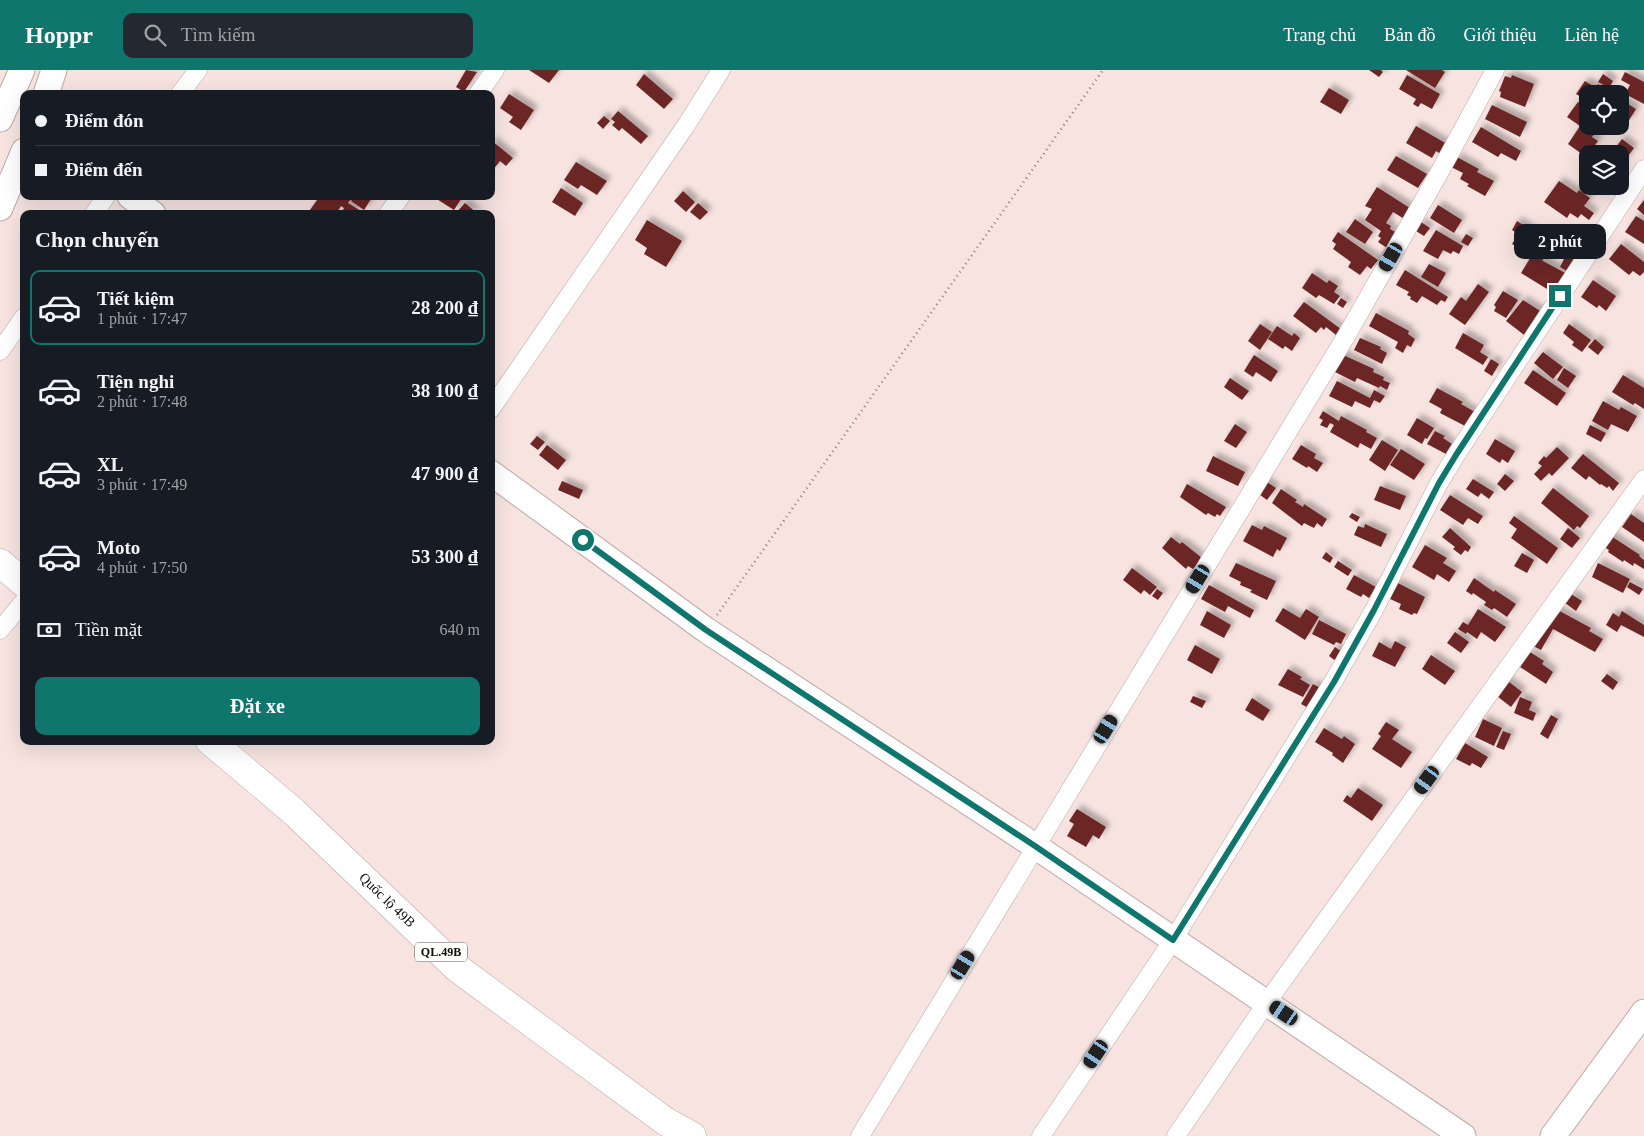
<!DOCTYPE html>
<html lang="vi">
<head>
<meta charset="utf-8">
<style>
	:root { --surface:#171b24; --page:#242831; --text:#f1f3f6; --muted:#9ea1a6; --line:#363941; --accent:#0f766e }
	body { margin:0; font-family:Georgia,serif; background:var(--page); color:var(--text); height:100vh; display:flex; flex-direction:column; font-size:19px; white-space:nowrap }
	* { box-sizing:border-box; margin:0 }
	p { font-size:16px; color:var(--muted) }
	.icon { flex:none; width:28px; height:28px; fill:none; stroke:currentColor; stroke-width:2; stroke-linecap:round; stroke-linejoin:round }
	.map { position:relative; flex:1; overflow:hidden }
	.panel { position:absolute; left:20px; top:140px; width:475px; height:535px; display:flex; flex-direction:column; background:var(--surface); border-radius:10px; box-shadow:0 5px 20px #0002 }
	.panel>* { flex:none }
	.banner { position:absolute; left:20px; top:20px; width:475px; height:110px; border-radius:10px; box-shadow:0 5px 20px #0002; display:grid; align-content:center; height:110px; padding:0 15px; background:var(--surface) }
	.fabs { position:absolute; left:1579px; top:15px; display:grid; gap:10px }
	.fabs a { display:grid; place-items:center; width:50px; height:50px; border-radius:10px; background:var(--surface); box-shadow:0 5px 20px #0002; font-size:25px }
	.end { position:absolute; width:22px; height:22px; margin:-11px; border:6px solid #0f766e; background:#fff; box-shadow:0 0 0 2px #fff }
	.from { border-radius:50% }
	.bubble { position:absolute; height:35px; border-radius:10px; background:var(--surface); box-shadow:0 5px 20px #0002; font-size:16px; font-weight:700; line-height:35px; text-align:center }
	.car { position:absolute; width:15px; height:30px; margin:-15px -8px; border-radius:6px; box-shadow:0 0 4px 1px #0007; background:linear-gradient(#222 24%,#8ab4d8 0 40%,#222 0 76%,#8ab4d8 0 86%,#222 0) }
	.banner b { display:flex; align-items:center; gap:18px; height:48px; font-size:19px }
	.banner b+b { border-top:1px solid var(--line) }
	.banner i { width:12px; height:12px; background:var(--text) }
	ul { padding:0; list-style:none }
	li { display:flex; align-items:center; gap:15px; height:75px; margin:0 10px 8px; padding:0 5px; border:2px solid transparent; border-radius:10px }
	li div { flex:1 }
	li b { display:block; font-size:19px }
	li em { font-style:normal; font-weight:700 }
	li.on { border-color:var(--accent) }
	li>.icon { width:45px; height:45px; stroke-width:1.5 }
	h2 { padding:0 15px; font-size:22px; line-height:60px }
	.pay { display:flex; align-items:center; gap:12px; height:55px; padding:0 15px; font-size:19px }
	.pay p { margin-inline-start:auto }
	.button { display:flex; gap:10px; margin-top:auto; padding:10px 15px }
	.button a { flex:1; height:58px; border-radius:10px; background:var(--accent); color:#fff; font-size:20px; font-weight:700; line-height:58px; text-align:center }
	header { display:flex; align-items:center; gap:30px; box-sizing:border-box; height:70px; padding:0 25px; background:var(--accent); color:#fff }
	header strong { font-size:24px }
	nav { display:flex; gap:28px; margin-inline-start:auto; font-size:18px }
	.search { width:350px; height:45px; background:var(--page); display:flex; align-items:center; gap:12px; box-sizing:border-box; padding:0 18px; border-radius:10px; color:var(--muted); font-size:19px }
	.map>svg:first-child { display:block }
</style>
</head>
<body>
<header>
<strong>Hoppr</strong>
<div class="search"><svg class="icon" aria-label="search" viewBox="0 0 24 24"><circle cx="10" cy="10" r="6"/><path d="M15 15l6 6"/></svg>Tìm kiếm</div>
<nav><a>Trang chủ</a><a>Bản đồ</a><a>Giới thiệu</a><a>Liên hệ</a></nav>
</header>
<div class="map">
<svg width="1644" height="1066" viewBox="0 0 1644 1066">
	<defs>
		<filter id="shadow"><feDropShadow dx="4.5" dy="-4.5" stdDeviation="2.5" flood-color="#0004"/></filter>
	</defs>
	<rect width="100%" height="100%" fill="#f7e4e1"/>
	<!-- building -->
	<g fill="#6c2825" filter="url(#shadow)">
		<polygon points="466,0 477,2 464,22 456,17"/>
		<polygon points="529,0 559,0 549,13"/>
		<polygon points="1369,0 1381,0 1383,2 1379,7"/>
		<polygon points="1406,0 1442,0 1445,2 1435,18"/>
		<polygon points="1625,2 1644,12 1644,34 1625,24 1630,15 1621,10"/>
		<polygon points="644,4 673,29 664,39 636,15"/>
		<polygon points="1603,4 1613,11 1609,18 1598,12"/>
		<polygon points="1407,5 1440,24 1432,39 1421,33 1418,37 1413,34 1416,29 1399,19"/>
		<polygon points="1512,5 1534,14 1525,37 1500,27 1501,22 1499,21 1505,6 1511,8"/>
		<polygon points="1585,11 1595,17 1598,14 1613,24 1588,24 1588,31 1576,24"/>
		<polygon points="1329,18 1349,30 1341,44 1320,32"/>
		<polygon points="509,24 534,40 521,60 509,52 513,47 500,38"/>
		<polygon points="1620,29 1636,39 1628,52 1620,47"/>
		<polygon points="1578,32 1588,38 1588,46 1583,52 1596,61 1592,67 1598,71 1586,87 1568,74 1580,56 1567,47"/>
		<polygon points="1492,35 1527,52 1520,67 1485,49"/>
		<polygon points="618,41 648,66 641,74 622,58 619,61 612,55 615,52 611,49"/>
		<polygon points="604,46 610,51 603,59 597,53"/>
		<polygon points="1416,56 1447,74 1441,84 1436,81 1432,88 1406,73"/>
		<polygon points="1481,57 1521,81 1516,91 1501,83 1498,87 1472,72"/>
		<polygon points="1622,69 1634,78 1623,93 1620,91 1620,84 1611,84"/>
		<polygon points="491,70 513,88 506,96 500,91 493,100 491,99"/>
		<polygon points="1396,86 1427,104 1418,118 1387,100"/>
		<polygon points="1457,87 1479,99 1477,102 1494,111 1485,126 1467,116 1469,114 1460,109 1463,103 1451,97"/>
		<polygon points="576,92 607,111 597,125 581,115 578,119 564,110"/>
		<polygon points="1559,111 1577,123 1579,120 1590,128 1584,136 1594,143 1589,150 1581,144 1578,148 1570,143 1567,148 1544,132"/>
		<polygon points="1377,117 1413,140 1406,150 1393,142 1386,153 1391,156 1390,159 1397,163 1387,178 1378,172 1381,168 1378,166 1381,161 1365,150 1372,139 1365,136"/>
		<polygon points="561,118 583,133 575,146 552,132"/>
		<polygon points="683,121 695,132 686,142 674,131"/>
		<polygon points="320,126 346,126 351,129 348,133 361,141 359,144 341,144 344,138 341,136 336,144 307,144"/>
		<polygon points="355,126 373,126 364,140 351,131"/>
		<polygon points="432,126 463,126 454,140"/>
		<polygon points="1644,130 1644,145 1637,139"/>
		<polygon points="465,133 478,144 455,144"/>
		<polygon points="698,133 708,142 700,150 690,142"/>
		<polygon points="1438,135 1462,150 1454,163 1430,148"/>
		<polygon points="1636,146 1644,151 1644,174 1625,162"/>
		<polygon points="1355,149 1373,162 1365,174 1346,162"/>
		<polygon points="647,150 682,171 666,197 644,184 647,178 635,170"/>
		<polygon points="1517,151 1553,174 1542,191 1528,181 1533,175 1525,170 1519,178 1512,174 1518,164 1512,160"/>
		<polygon points="1421,152 1430,158 1424,166 1416,161"/>
		<polygon points="1436,160 1463,176 1459,184 1453,181 1451,184 1443,180 1438,189 1423,181"/>
		<polygon points="1338,162 1378,190 1371,199 1367,196 1360,205 1348,197 1351,192 1333,179 1336,174 1332,171"/>
		<polygon points="1466,164 1473,168 1468,176 1461,172"/>
		<polygon points="1621,174 1644,192 1644,202 1640,206 1633,201 1629,205 1609,189"/>
		<polygon points="1532,185 1567,204 1557,221 1549,217 1547,219 1521,203"/>
		<polygon points="1566,185 1577,192 1570,203 1560,197"/>
		<polygon points="1429,194 1446,203 1438,217 1421,207"/>
		<polygon points="1405,200 1448,227 1445,232 1441,230 1437,235 1422,226 1417,233 1410,229 1411,227 1407,225 1409,222 1396,215"/>
		<polygon points="1312,203 1327,213 1329,210 1338,216 1334,222 1340,226 1334,234 1319,225 1316,228 1302,218"/>
		<polygon points="1593,210 1616,226 1606,241 1599,235 1597,238 1581,227"/>
		<polygon points="1478,214 1489,222 1465,255 1449,244 1461,227 1466,231"/>
		<polygon points="1503,221 1518,230 1506,248 1494,241 1496,237 1494,235"/>
		<polygon points="1341,228 1347,232 1343,238 1337,234"/>
		<polygon points="1523,230 1545,244 1528,268 1506,251"/>
		<polygon points="1304,232 1341,259 1336,265 1326,257 1324,260 1321,257 1316,263 1293,246"/>
		<polygon points="1376,243 1409,261 1408,264 1415,269 1411,277 1407,275 1403,283 1395,278 1398,272 1369,256"/>
		<polygon points="1260,254 1272,262 1260,280 1248,271"/>
		<polygon points="1569,254 1591,270 1582,282 1572,275 1574,272 1563,263"/>
		<polygon points="1277,256 1292,266 1294,263 1300,268 1292,281 1285,276 1283,279 1268,269"/>
		<polygon points="1463,263 1484,275 1480,282 1488,287 1483,295 1455,278"/>
		<polygon points="1360,268 1381,277 1380,279 1387,283 1382,294 1354,280"/>
		<polygon points="1595,269 1604,277 1598,285 1588,277"/>
		<polygon points="1543,282 1563,297 1553,309 1534,293"/>
		<polygon points="1341,284 1374,299 1373,302 1384,307 1383,310 1390,313 1387,320 1380,316 1379,318 1357,308 1355,312 1333,301"/>
		<polygon points="1254,285 1278,301 1271,312 1256,302 1253,307 1244,301"/>
		<polygon points="1491,289 1499,294 1492,306 1484,301"/>
		<polygon points="1564,298 1576,306 1568,318 1557,310"/>
		<polygon points="1533,300 1566,323 1557,336 1524,313"/>
		<polygon points="1623,305 1644,318 1644,339 1635,333 1633,335 1612,322"/>
		<polygon points="1230,308 1249,321 1242,330 1224,317"/>
		<polygon points="1337,311 1370,328 1374,320 1385,326 1380,333 1374,330 1370,338 1355,331 1352,337 1329,326"/>
		<polygon points="1437,318 1463,332 1461,334 1475,342 1467,357 1440,343 1442,339 1429,332"/>
		<polygon points="1603,331 1619,340 1621,337 1637,346 1628,362 1611,354 1608,360 1592,351"/>
		<polygon points="1323,341 1339,351 1341,346 1367,360 1366,362 1377,368 1371,379 1360,373 1358,378 1330,362 1334,355 1330,353 1327,358 1320,355 1323,350 1319,348"/>
		<polygon points="1417,348 1434,358 1427,369 1425,368 1422,374 1407,365"/>
		<polygon points="1235,354 1247,362 1236,378 1224,371"/>
		<polygon points="1590,355 1606,363 1601,372 1586,364"/>
		<polygon points="1435,361 1445,366 1443,368 1452,374 1446,384 1427,374"/>
		<polygon points="537,366 545,372 538,380 530,374"/>
		<polygon points="1495,369 1515,381 1508,393 1502,389 1500,393 1486,384"/>
		<polygon points="1382,370 1398,380 1385,401 1369,390"/>
		<polygon points="547,375 566,390 558,400 539,385"/>
		<polygon points="1301,375 1316,384 1314,388 1323,393 1317,402 1308,396 1307,398 1292,389"/>
		<polygon points="1557,377 1569,388 1552,406 1549,403 1541,411 1534,404 1542,396 1538,393 1544,386 1546,388"/>
		<polygon points="1401,379 1425,394 1414,410 1390,395"/>
		<polygon points="1583,384 1619,413 1613,421 1609,416 1607,418 1601,414 1600,415 1589,406 1586,410 1571,398"/>
		<polygon points="1213,386 1245,402 1238,416 1206,401"/>
		<polygon points="1505,404 1514,411 1505,421 1497,414"/>
		<polygon points="1473,409 1494,422 1489,429 1481,423 1478,427 1466,419"/>
		<polygon points="1264,410 1276,418 1267,430 1256,422"/>
		<polygon points="562,411 583,420 579,429 558,420"/>
		<polygon points="1187,414 1226,437 1220,446 1217,444 1215,447 1208,443 1206,445 1180,427"/>
		<polygon points="1380,416 1406,426 1400,440 1374,430"/>
		<polygon points="1553,418 1589,446 1580,458 1577,456 1574,460 1541,433"/>
		<polygon points="1281,419 1297,430 1295,432 1303,437 1304,434 1327,449 1322,457 1317,453 1314,458 1304,453 1302,456 1272,433"/>
		<polygon points="1450,425 1483,446 1478,454 1468,448 1463,455 1440,440"/>
		<polygon points="1352,443 1360,447 1357,452 1349,447"/>
		<polygon points="1631,444 1644,453 1644,472 1622,457"/>
		<polygon points="1514,446 1558,478 1547,494 1511,468 1517,459 1509,453"/>
		<polygon points="1365,454 1387,464 1381,477 1354,465 1358,456 1364,458"/>
		<polygon points="1252,455 1262,460 1264,456 1287,468 1280,481 1277,479 1273,487 1243,471"/>
		<polygon points="1450,458 1471,477 1468,482 1465,480 1461,485 1453,479 1455,477 1442,467"/>
		<polygon points="1568,458 1580,468 1572,478 1560,469"/>
		<polygon points="1608,464 1640,485 1639,486 1644,490 1644,499 1634,493 1633,496 1624,490 1623,492 1608,482 1609,480 1601,475"/>
		<polygon points="1171,467 1180,474 1182,472 1202,488 1193,499 1188,496 1186,499 1162,478"/>
		<polygon points="1425,475 1447,488 1443,493 1456,501 1449,512 1437,504 1434,510 1412,497"/>
		<polygon points="1326,482 1333,488 1330,493 1322,488"/>
		<polygon points="1522,483 1534,490 1527,503 1514,496"/>
		<polygon points="1338,491 1352,500 1348,506 1334,497"/>
		<polygon points="1236,493 1276,511 1267,530 1250,522 1252,520 1240,515 1241,512 1229,506"/>
		<polygon points="1598,493 1630,509 1623,523 1592,507"/>
		<polygon points="1132,498 1157,517 1150,525 1144,520 1141,524 1123,510"/>
		<polygon points="1354,505 1376,517 1369,528 1363,524 1361,527 1346,519"/>
		<polygon points="1474,508 1494,522 1495,520 1516,534 1507,547 1494,538 1492,540 1484,535 1486,532 1473,523 1472,525 1466,521"/>
		<polygon points="1396,512 1425,527 1417,544 1414,543 1412,545 1399,539 1401,534 1388,528"/>
		<polygon points="1630,512 1643,519 1639,525 1627,517"/>
		<polygon points="1209,515 1254,540 1250,548 1228,536 1225,542 1201,529"/>
		<polygon points="1157,519 1163,523 1158,530 1152,526"/>
		<polygon points="1571,524 1582,531 1576,541 1565,533"/>
		<polygon points="1283,538 1300,548 1306,539 1319,547 1305,570 1275,551"/>
		<polygon points="1554,538 1591,558 1589,561 1603,569 1595,582 1553,559 1541,580 1531,575"/>
		<polygon points="1478,539 1506,557 1495,572 1481,562 1477,569 1467,562 1466,564 1458,559 1463,552 1468,555"/>
		<polygon points="1207,541 1231,555 1224,568 1200,555"/>
		<polygon points="1622,541 1644,555 1644,567 1621,555 1617,562 1606,555 1613,543 1619,547"/>
		<polygon points="1319,550 1346,564 1341,574 1336,572 1334,575 1312,564"/>
		<polygon points="1455,562 1469,572 1461,583 1447,573"/>
		<polygon points="1395,571 1406,577 1395,597 1372,586 1379,572 1391,579"/>
		<polygon points="1195,575 1220,589 1212,604 1187,590"/>
		<polygon points="1335,577 1342,582 1336,591 1329,586"/>
		<polygon points="1530,582 1544,591 1542,594 1553,602 1546,614 1520,597"/>
		<polygon points="1431,585 1455,601 1445,615 1422,599"/>
		<polygon points="1288,599 1302,607 1300,609 1310,615 1303,627 1278,615"/>
		<polygon points="1607,604 1618,612 1613,620 1601,611"/>
		<polygon points="1504,608 1522,622 1511,637 1493,623"/>
		<polygon points="1313,614 1324,620 1312,640 1301,634"/>
		<polygon points="1193,626 1206,631 1202,638 1190,632"/>
		<polygon points="1520,627 1532,632 1529,640 1536,643 1533,651 1514,643"/>
		<polygon points="1252,628 1270,640 1263,651 1245,640"/>
		<polygon points="1551,645 1558,649 1548,669 1540,664"/>
		<polygon points="1483,649 1502,658 1494,676 1475,667"/>
		<polygon points="1386,652 1399,660 1392,669 1412,682 1401,698 1372,679 1381,666 1378,664"/>
		<polygon points="1324,658 1342,669 1344,666 1355,674 1343,693 1332,685 1333,683 1315,672"/>
		<polygon points="1503,661 1511,664 1504,680 1496,677"/>
		<polygon points="1465,673 1488,687 1481,698 1472,693 1470,696 1456,689"/>
		<polygon points="1358,718 1383,735 1372,751 1343,731 1347,725 1351,728"/>
		<polygon points="1077,739 1106,757 1099,769 1093,765 1086,777 1067,766 1074,754 1069,751"/>
	</g>
	<g fill="none" stroke-linecap="round" stroke-linejoin="round">
		<!-- street casing -->
		<g stroke="#bca9a7" stroke-width="19">
			<g id="street">
				<polyline points="180,24 198,0"/>
				<polyline points="478,24 495,0"/>
				<polyline points="94,144 106,126"/>
				<polyline points="388,144 401,126"/>
				<polyline points="0,281 24,247"/>
				<polyline points="491,339 687,54 721,0"/>
				<polyline points="0,560 24,531"/>
				<polyline points="860,1066 1345,268 1438,105 1495,0"/>
				<polyline points="1041,1066 1173,870 1333,612 1374,540 1439,413 1456,385 1644,99"/>
				<polyline points="1176,1066 1267,932 1644,409"/>
			</g>
		</g>
		<!-- secondary casing -->
		<g stroke="#bca9a7" stroke-width="27">
			<g id="secondary">
				<polyline points="46,24 54,0"/>
				<polyline points="0,49 22,0"/>
				<polyline points="130,126 153,144"/>
				<polyline points="0,138 24,81"/>
				<polyline points="491,403 706,560 1035,776 1463,1066"/>
				<polyline points="1553,1066 1644,942"/>
			</g>
		</g>
		<!-- primary casing -->
		<g stroke="#bca9a7" stroke-width="29">
			<g id="primary">
				<polyline points="0,493 24,513"/>
				<polyline points="210,671 294,742 457,898 665,1051 692,1066"/>
			</g>
		</g>
		<!-- path -->
		<polyline stroke="#897c7a" stroke-width="2.5" stroke-dasharray="1 4" stroke-linecap="butt" points="717,545 1103,0"/>
		<!-- street -->
		<use href="#street" stroke="#fff" stroke-width="18"/>
		<!-- secondary -->
		<use href="#secondary" stroke="#fff" stroke-width="25"/>
		<!-- primary -->
		<use href="#primary" stroke="#fff" stroke-width="28"/>
	</g>
	<g fill="none" stroke-linecap="round" stroke-linejoin="round">
		<!-- route -->
		<polyline stroke="#0f766e" stroke-width="6" points="583,470 706,560 1035,776 1173,870 1334,612 1374,540 1439,413 1456,385 1560,226"/>
	</g>
	<g text-anchor="middle" dominant-baseline="central" stroke-width="5" stroke-linejoin="round" paint-order="stroke">
		<!-- shield labels -->
		<rect fill="#fff" stroke="#585453" stroke-width="1" x="415" y="872.5" width="52" height="19" rx="4"/>
		<g font-size="12" font-weight="bold" fill="#100a09">
			<text x="441" y="882">QL.49B</text>
		</g>
		<!-- street labels -->
		<g font-size="14" fill="#100a09" stroke="#fff">
			<text transform="translate(387 830) rotate(44)">Quốc lộ 49B</text>
		</g>
	</g>
</svg>
<div class="fabs">
<a><svg class="icon" aria-label="locate" viewBox="0 0 24 24"><circle cx="12" cy="12" r="6"/><path d="M12 2v4M12 18v4M2 12h4M18 12h4"/></svg></a>
<a><svg class="icon" aria-label="layers" viewBox="0 0 24 24"><path d="M12 4l9 5-9 5-9-5zM3 14l9 5 9-5"/></svg></a>
</div>
<i class="end from" style="left:583px;top:470px"></i>
<i class="end" style="left:1560px;top:226px"></i>
<div class="bubble" style="left:1514px;top:154px;width:92px">2 phút</div>
<i class="car" style="left:1391px;top:187px;rotate:210deg"></i>
<i class="car" style="left:1198px;top:509px;rotate:211deg"></i>
<i class="car" style="left:1106px;top:659px;rotate:31deg"></i>
<i class="car" style="left:1427px;top:710px;rotate:216deg"></i>
<i class="car" style="left:963px;top:895px;rotate:31deg"></i>
<i class="car" style="left:1284px;top:943px;rotate:304deg"></i>
<i class="car" style="left:1096px;top:984px;rotate:214deg"></i>
<div class="banner">
<b><i class="from"></i>Điểm đón</b>
<b><i></i>Điểm đến</b>
</div>
<section class="panel">
<h2>Chọn chuyến</h2>
<ul>
<li class="on"><svg class="icon" aria-label="car" viewBox="0 0 24 24"><path d="M5 17H2v-5l4-1 3-4h7l3 4 3 1v5h-3M9 17h6M6 11h13"/><circle cx="7" cy="17" r="2"/><circle cx="17" cy="17" r="2"/></svg><div><b>Tiết kiệm</b><p>1 phút · 17:47</p></div><em>28 200 ₫</em></li>
<li><svg class="icon" aria-label="car" viewBox="0 0 24 24"><path d="M5 17H2v-5l4-1 3-4h7l3 4 3 1v5h-3M9 17h6M6 11h13"/><circle cx="7" cy="17" r="2"/><circle cx="17" cy="17" r="2"/></svg><div><b>Tiện nghi</b><p>2 phút · 17:48</p></div><em>38 100 ₫</em></li>
<li><svg class="icon" aria-label="car" viewBox="0 0 24 24"><path d="M5 17H2v-5l4-1 3-4h7l3 4 3 1v5h-3M9 17h6M6 11h13"/><circle cx="7" cy="17" r="2"/><circle cx="17" cy="17" r="2"/></svg><div><b>XL</b><p>3 phút · 17:49</p></div><em>47 900 ₫</em></li>
<li><svg class="icon" aria-label="car" viewBox="0 0 24 24"><path d="M5 17H2v-5l4-1 3-4h7l3 4 3 1v5h-3M9 17h6M6 11h13"/><circle cx="7" cy="17" r="2"/><circle cx="17" cy="17" r="2"/></svg><div><b>Moto</b><p>4 phút · 17:50</p></div><em>53 300 ₫</em></li>
</ul>
<div class="pay"><svg class="icon" aria-label="cash" viewBox="0 0 24 24"><path d="M3 7h18v10H3z"/><circle cx="12" cy="12" r="2"/></svg>Tiền mặt<p>640 m</p></div>
<div class="button"><a>Đặt xe</a></div>
</section>
</div>
</body>
</html>
